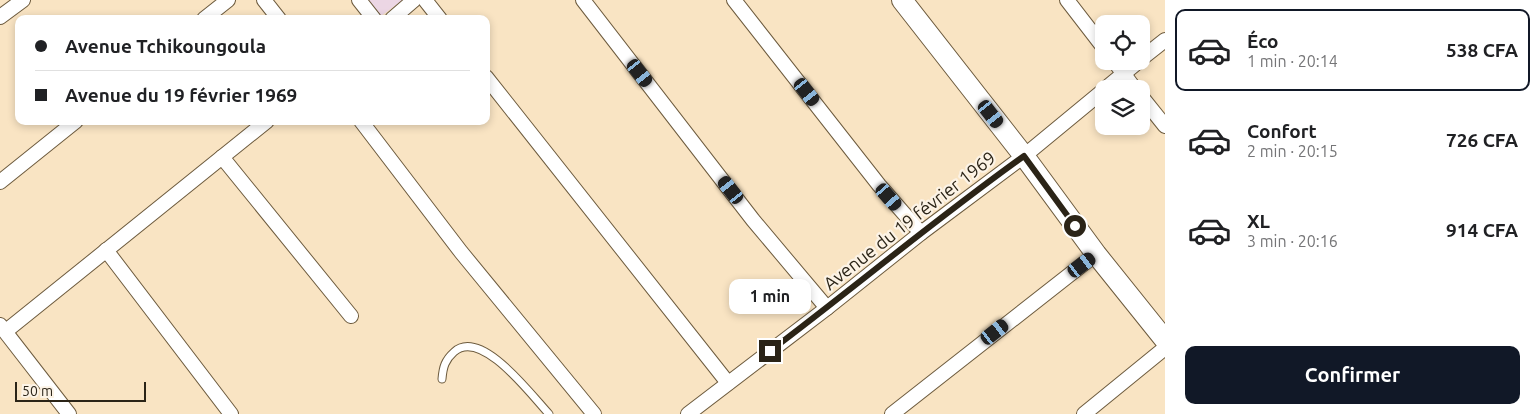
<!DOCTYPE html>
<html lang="fr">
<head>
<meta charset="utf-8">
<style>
	:root { --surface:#fff; --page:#f2f2f2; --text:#202124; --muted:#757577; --line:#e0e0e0; --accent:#111827 }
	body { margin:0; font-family:Ubuntu,sans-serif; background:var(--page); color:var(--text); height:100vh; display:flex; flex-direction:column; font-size:19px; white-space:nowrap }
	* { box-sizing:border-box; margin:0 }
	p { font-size:16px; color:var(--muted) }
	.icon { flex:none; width:28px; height:28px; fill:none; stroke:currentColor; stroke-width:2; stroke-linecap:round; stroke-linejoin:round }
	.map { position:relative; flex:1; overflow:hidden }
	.drawer { display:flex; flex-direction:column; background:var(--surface); width:375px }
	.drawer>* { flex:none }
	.banner { position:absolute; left:15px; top:15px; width:475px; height:110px; border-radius:10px; box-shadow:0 2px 8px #0003; display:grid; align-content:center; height:110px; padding:0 20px; background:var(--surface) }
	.fabs { position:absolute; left:1095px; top:15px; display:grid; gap:10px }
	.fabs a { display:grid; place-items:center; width:55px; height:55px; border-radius:10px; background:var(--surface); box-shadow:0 2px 8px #0003; font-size:25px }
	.scale { position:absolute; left:15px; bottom:12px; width:131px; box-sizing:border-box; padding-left:5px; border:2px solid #2b2417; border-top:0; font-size:14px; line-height:18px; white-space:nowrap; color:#2b2417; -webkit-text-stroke:4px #fcf3e6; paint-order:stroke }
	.end { position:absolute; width:22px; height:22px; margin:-11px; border:6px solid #2b2417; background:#fff; box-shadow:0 0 0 2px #fff }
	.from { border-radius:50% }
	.bubble { position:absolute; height:35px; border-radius:10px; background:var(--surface); box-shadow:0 2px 8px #0003; font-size:16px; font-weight:700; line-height:35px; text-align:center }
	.car { position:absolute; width:15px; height:30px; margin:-15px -8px; border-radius:6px; box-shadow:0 0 4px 1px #0007; background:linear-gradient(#222 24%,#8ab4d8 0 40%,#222 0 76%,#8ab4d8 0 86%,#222 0) }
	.banner b { display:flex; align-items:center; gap:18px; height:48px; font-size:19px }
	.banner b+b { border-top:1px solid var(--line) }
	.banner i { width:12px; height:12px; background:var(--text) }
	ul { padding:9px 0 0; list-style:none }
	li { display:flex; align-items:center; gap:15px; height:82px; margin:0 10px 8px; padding:0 10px; border:2px solid transparent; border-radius:10px }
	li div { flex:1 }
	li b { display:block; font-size:19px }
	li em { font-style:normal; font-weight:700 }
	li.selected { border-color:var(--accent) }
	li>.icon { width:45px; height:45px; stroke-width:1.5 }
	.button { display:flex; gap:10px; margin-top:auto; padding:10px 20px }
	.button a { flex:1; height:58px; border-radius:10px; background:var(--accent); color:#fff; font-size:20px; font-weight:700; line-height:58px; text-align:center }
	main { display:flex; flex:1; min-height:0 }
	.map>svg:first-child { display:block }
</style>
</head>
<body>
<main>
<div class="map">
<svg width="1165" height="414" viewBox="0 0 1165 414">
	<rect width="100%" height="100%" fill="#f9e4c3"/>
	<!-- education -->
	<polygon fill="#ecd6e4" points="368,0 403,0 381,16"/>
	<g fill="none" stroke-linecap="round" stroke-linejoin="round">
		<!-- lane casing -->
		<g stroke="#6d5b3e" stroke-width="9">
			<path id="lane" d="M442 379C443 367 445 360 454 352 481 327 532 396 549 414"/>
		</g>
		<!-- street casing -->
		<g stroke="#6d5b3e" stroke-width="16">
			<g id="street">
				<polyline points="264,0 279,19"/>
				<polyline points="359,0 374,19"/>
				<polyline points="425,0 440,19"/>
				<polyline points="583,0 753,220 827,308"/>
				<polyline points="734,0 879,185 921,233"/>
				<polyline points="1067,0 1104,48"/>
				<polyline points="0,17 23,0"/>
				<polyline points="204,19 228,0"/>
				<polyline points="392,19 414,0"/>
				<polyline points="1141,59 1165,40"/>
				<polyline points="1114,61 1135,89"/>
				<polyline points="486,77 728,383"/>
				<polyline points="1105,89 1139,61"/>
				<polyline points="1141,96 1165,126"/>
				<polyline points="361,121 461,252 594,414"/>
				<polyline points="222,157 351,316"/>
				<polyline points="0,182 76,121"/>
				<polyline points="106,250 231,414"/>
				<polyline points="0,325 69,414"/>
				<polyline points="6,331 267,121"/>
				<polyline points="688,414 827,308 921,233 1024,156 1104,90"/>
				<polyline points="892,414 1096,254"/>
				<polyline points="1084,414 1165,348"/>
			</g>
		</g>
		<!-- secondary casing -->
		<g stroke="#6d5b3e" stroke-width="22">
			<polyline id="secondary" points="902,0 1024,156 1096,254 1165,340"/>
		</g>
		<!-- lane -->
		<use href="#lane" stroke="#fff" stroke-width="7"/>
		<!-- street -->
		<use href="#street" stroke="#fff" stroke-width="14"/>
		<!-- secondary -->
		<use href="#secondary" stroke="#fff" stroke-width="20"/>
	</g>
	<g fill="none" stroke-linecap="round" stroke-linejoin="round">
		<!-- route -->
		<path stroke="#2b2417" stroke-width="6" d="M770 351C855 287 937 218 1024 156L1075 226"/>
	</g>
	<g text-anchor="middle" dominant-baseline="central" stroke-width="4.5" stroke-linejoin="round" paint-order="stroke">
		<!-- street labels -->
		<g font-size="18" fill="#2b2417" stroke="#fcf3e6">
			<text transform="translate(909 220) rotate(-38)">Avenue du 19 février 1969</text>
		</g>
	</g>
</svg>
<div class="fabs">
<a><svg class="icon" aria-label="locate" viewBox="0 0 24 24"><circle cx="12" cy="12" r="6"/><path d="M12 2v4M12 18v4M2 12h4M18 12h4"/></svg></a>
<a><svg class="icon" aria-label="layers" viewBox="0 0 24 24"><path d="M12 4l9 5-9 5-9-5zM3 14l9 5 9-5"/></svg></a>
</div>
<div class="scale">50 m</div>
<i class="end from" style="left:1075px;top:226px"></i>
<i class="end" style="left:770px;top:351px"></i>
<div class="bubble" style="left:729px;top:279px;width:82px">1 min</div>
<i class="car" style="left:640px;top:73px;rotate:142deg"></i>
<i class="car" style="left:807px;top:92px;rotate:142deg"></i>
<i class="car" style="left:991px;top:114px;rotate:142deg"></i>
<i class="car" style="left:731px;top:190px;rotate:322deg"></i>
<i class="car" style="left:889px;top:197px;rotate:139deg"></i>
<i class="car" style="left:1082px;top:265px;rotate:53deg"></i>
<i class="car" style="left:995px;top:332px;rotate:52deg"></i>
<div class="banner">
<b><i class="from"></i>Avenue Tchikoungoula</b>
<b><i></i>Avenue du 19 février 1969</b>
</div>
</div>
<section class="drawer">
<ul>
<li class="selected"><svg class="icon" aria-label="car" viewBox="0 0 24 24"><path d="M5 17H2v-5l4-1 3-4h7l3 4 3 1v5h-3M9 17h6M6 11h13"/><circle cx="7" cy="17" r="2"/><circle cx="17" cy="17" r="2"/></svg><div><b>Éco</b><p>1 min · 20:14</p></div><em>538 CFA</em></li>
<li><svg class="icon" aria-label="car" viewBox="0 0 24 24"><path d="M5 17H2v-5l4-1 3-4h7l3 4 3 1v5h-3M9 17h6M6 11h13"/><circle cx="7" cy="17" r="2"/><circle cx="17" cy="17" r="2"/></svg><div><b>Confort</b><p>2 min · 20:15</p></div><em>726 CFA</em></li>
<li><svg class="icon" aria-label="car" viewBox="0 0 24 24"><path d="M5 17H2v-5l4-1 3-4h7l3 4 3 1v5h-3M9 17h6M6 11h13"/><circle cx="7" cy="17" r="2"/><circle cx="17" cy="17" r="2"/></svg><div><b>XL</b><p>3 min · 20:16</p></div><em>914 CFA</em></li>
</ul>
<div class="button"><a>Confirmer</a></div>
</section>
</main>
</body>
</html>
